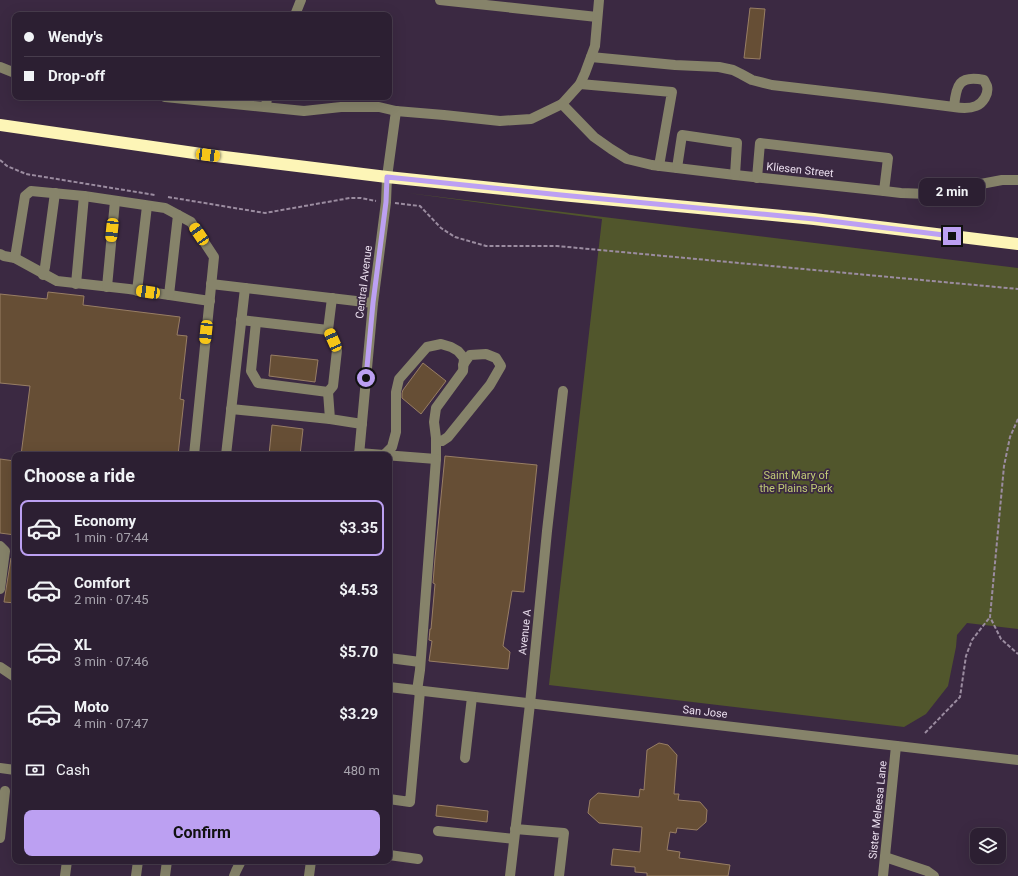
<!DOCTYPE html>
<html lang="en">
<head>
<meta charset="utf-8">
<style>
	:root { --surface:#2c1f32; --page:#34273a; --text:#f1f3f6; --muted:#a6a2ac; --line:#483d4d; --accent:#bca0f2 }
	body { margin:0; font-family:Roboto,sans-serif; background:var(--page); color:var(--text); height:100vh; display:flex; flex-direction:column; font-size:15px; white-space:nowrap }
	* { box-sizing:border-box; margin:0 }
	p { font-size:13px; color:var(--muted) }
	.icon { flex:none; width:22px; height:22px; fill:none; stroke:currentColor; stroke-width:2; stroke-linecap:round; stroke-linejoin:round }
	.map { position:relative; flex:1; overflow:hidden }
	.sheet { position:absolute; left:12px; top:452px; width:380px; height:412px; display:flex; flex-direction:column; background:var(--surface); border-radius:8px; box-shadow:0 4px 16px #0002,0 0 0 1px var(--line) }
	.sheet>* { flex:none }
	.top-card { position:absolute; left:12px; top:12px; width:380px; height:88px; border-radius:8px; box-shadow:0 4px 16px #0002,0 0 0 1px var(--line); display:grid; align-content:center; height:88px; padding:0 12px; background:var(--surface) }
	.buttons { position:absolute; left:970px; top:828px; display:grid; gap:8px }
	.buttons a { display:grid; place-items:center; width:36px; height:36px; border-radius:8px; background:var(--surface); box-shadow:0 4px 16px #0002,0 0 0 1px var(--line); font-size:20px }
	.end { position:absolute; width:18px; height:18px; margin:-9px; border:5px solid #bca0f2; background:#111; box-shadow:0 0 0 2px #111 }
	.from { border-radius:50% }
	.bubble { position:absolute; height:28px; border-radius:8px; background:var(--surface); box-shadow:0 4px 16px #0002,0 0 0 1px var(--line); font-size:13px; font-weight:700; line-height:28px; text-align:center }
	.car { position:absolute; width:12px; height:24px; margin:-12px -6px; border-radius:5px; box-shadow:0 0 3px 1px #0007; background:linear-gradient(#f5c518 24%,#345 0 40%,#f5c518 0 76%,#345 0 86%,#f5c518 0) }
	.top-card b { display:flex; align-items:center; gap:14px; height:38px; font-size:15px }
	.top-card b+b { border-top:1px solid var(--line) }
	.top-card i { width:10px; height:10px; background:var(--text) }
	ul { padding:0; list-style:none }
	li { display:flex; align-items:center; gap:12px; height:56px; margin:0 8px 6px; padding:0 4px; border:2px solid transparent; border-radius:8px }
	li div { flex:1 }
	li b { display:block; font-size:15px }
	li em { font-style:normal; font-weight:700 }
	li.on { border-color:var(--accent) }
	li>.icon { width:36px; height:36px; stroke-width:1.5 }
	h2 { padding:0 12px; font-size:18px; line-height:48px }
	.pay { display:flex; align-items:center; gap:10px; height:44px; padding:0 12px; font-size:15px }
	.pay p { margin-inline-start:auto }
	.cta { display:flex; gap:8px; margin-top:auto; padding:8px 12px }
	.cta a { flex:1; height:46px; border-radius:8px; background:var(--accent); color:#111; font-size:16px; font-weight:700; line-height:46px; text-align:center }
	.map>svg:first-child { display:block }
</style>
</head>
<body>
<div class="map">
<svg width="1018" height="876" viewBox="0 0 1018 876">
	<rect width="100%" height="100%" fill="#3b2942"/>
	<!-- green -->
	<polygon fill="#51562c" points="408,193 1018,268 1018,629 967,623 957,635 956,647 948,686 926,714 904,727 549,685 602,219"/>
	<!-- building -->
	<g fill="#664e35" stroke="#987e64">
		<polygon points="750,8 765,9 760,59 744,58"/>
		<polygon points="48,292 84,296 83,305 180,317 177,335 187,336 180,399 184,400 178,455 21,455 30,386 0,383 0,294 47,299"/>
		<polygon points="271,355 318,360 315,382 269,376"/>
		<polygon points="423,363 446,381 421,414 402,398 402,393 403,390"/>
		<polygon points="272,425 303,429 300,455 269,455"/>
		<polygon points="445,456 537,465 524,592 512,591 503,646 510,652 508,669 429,661 432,641 429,640 430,629 431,629 435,584 433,583 435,558"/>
		<polygon points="0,459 15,461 15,535 0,533"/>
		<polygon points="11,558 15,558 15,603 4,602"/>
		<polygon points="659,743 668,745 677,755 674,794 679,794 678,800 700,802 707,810 706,822 697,830 677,828 676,833 670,832 667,850 680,852 679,858 730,865 728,876 647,876 647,873 635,872 635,867 611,865 613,849 640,852 642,827 599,823 588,813 590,800 598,793 639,797 640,789 644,790 647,750"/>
		<polygon points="437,805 488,811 487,822 436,816"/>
	</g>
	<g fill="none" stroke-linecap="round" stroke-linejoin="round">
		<!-- path -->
		<g stroke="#9b8ca0" stroke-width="2" stroke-dasharray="4 2" stroke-linecap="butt">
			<polyline points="0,160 7,166 26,174 155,195"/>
			<polyline points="168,197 265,213 350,198 361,198 376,201"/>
			<polyline points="395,203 420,206 441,228 455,237 486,246 557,246 1018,289"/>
			<polyline points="1018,419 1010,437 1004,466 990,617 1001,639 1018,654"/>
			<polyline points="925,733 960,697 966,656 972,640 990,617"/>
		</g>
		<!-- minor -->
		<g stroke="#86836a" stroke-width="10">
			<polyline points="440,0 597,17"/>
			<polyline points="295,15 301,0"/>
			<path d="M591 57 675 65 719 67 733 70 741 74 752 80 772 85 883 98 954 107C960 108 969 109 976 106 983 103 989 94 987 86 986 84 985 82 984 80 959 75 956 85 954 107"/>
			<polyline points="0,67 15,73"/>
			<polyline points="580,84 672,92 659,166"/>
			<polyline points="165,97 304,111 341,107 379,107 396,111 444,115 500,121 531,119 562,104 580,84 585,73 595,46 599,0"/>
			<polyline points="562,104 594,137 611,149 627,159 652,165 735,175 884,191 901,193 928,194 1002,180 1018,180"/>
			<polyline points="266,107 267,97"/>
			<polyline points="677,168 682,135 737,143 735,175"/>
			<polyline points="757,178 760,143 888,158 884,191"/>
			<polyline points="0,254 4,256 15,258 57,281 129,289 210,301"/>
			<polyline points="15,258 25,196 31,191 84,196 165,208 191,222 214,257 194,455"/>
			<polyline points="43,275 45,267 55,193"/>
			<polyline points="76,284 84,196"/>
			<polyline points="211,284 373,303"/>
			<polyline points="107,287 115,201"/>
			<polyline points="137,291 147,206"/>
			<polyline points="169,295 178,215"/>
			<polyline points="241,320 328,330"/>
			<polyline points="256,322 251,371 258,383 328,392 333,386 337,350 328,330 332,298"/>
			<polyline points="328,392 330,419 362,424"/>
			<polyline points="231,409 330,419"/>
			<polyline points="436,440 442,441 448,437 490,385 501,366 496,358 486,354 470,355 463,365"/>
			<polyline points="359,453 384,455 392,447 396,432 396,392 399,379 427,347 441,344 451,347 458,351 464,358 463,371 436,408 434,422 436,438 436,459 384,455"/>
			<polyline points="226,455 245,288"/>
			<polyline points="359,455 373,303 386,202 387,177 396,111"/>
			<polyline points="0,546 5,551 0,589"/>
			<polyline points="389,658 420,662"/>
			<polyline points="0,667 15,677"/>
			<polyline points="389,687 1018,760"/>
			<polyline points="417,691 420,670 436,459"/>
			<polyline points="465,758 472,697"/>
			<polyline points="0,768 15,770"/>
			<polyline points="389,799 410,802 420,691"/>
			<polyline points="515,829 564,833 559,876"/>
			<polyline points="438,831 514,839"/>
			<polyline points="0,838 5,791"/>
			<polyline points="389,855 418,859"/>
			<polyline points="885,857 927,871 934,876"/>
			<polyline points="65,876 67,861"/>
			<polyline points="136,876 138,861"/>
			<polyline points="165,876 167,861"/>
			<polyline points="234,876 236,871 241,861"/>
			<polyline points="309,876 311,861"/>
			<polyline points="510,876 530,704 547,531 563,391"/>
			<polyline points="883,876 896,746"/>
		</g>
		<!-- highway -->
		<polyline stroke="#fdf5b7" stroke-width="12" points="0,125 208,155 387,177 561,195 814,219 1018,244"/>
	</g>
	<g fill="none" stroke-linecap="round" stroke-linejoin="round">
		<!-- route -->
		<polyline stroke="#bca0f2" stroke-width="5" points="366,378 373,303 386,202 387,177 561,195 814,219 952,236"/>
	</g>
	<g text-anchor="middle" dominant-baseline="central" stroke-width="3.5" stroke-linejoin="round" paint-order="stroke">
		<!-- street labels -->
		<g font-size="11" fill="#eadeee" stroke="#3b2942">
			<text transform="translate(800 170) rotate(6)">Kliesen Street</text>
			<text transform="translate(364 282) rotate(-83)">Central Avenue</text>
			<text transform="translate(525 632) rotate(-84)">Avenue A</text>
			<text transform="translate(705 712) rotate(6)">San Jose</text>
			<text transform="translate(878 810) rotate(-84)">Sister Meleesa Lane</text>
		</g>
		<!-- park labels -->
		<g font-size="11" fill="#c1cb76" stroke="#3b2942">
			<text x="796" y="475">Saint Mary of<tspan x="796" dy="13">the Plains Park</tspan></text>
		</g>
	</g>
</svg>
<div class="buttons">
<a><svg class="icon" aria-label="layers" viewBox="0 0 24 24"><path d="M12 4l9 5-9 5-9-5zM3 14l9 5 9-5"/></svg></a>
</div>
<i class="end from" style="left:366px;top:378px"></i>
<i class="end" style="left:952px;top:236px"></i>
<div class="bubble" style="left:919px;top:178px;width:66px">2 min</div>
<i class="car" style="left:208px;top:155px;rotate:97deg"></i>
<i class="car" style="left:112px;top:230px;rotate:186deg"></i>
<i class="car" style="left:199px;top:234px;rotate:326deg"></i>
<i class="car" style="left:148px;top:292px;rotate:278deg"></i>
<i class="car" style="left:206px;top:332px;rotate:186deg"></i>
<i class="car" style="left:333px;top:340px;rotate:336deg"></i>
<div class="top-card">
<b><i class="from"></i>Wendy's</b>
<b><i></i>Drop-off</b>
</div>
<section class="sheet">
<h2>Choose a ride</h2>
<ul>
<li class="on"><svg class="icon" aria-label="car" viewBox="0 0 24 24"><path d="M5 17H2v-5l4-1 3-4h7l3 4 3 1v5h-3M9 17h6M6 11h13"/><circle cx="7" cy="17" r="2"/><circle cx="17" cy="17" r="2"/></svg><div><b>Economy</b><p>1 min · 07:44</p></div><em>$3.35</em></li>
<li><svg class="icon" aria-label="car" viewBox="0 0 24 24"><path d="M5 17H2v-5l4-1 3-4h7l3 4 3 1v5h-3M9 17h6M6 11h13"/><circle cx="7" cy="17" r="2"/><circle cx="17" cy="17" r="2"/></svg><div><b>Comfort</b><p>2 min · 07:45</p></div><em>$4.53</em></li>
<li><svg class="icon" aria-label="car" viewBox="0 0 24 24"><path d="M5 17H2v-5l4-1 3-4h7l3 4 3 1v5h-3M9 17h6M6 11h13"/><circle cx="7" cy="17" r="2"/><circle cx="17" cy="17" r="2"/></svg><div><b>XL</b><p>3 min · 07:46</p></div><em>$5.70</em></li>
<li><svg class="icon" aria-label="car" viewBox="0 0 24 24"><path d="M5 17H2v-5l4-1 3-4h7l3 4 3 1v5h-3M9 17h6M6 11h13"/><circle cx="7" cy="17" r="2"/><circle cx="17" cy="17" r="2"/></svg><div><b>Moto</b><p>4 min · 07:47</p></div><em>$3.29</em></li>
</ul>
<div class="pay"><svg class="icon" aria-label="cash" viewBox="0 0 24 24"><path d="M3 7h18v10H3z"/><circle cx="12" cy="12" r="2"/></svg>Cash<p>480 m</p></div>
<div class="cta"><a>Confirm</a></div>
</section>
</div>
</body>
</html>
